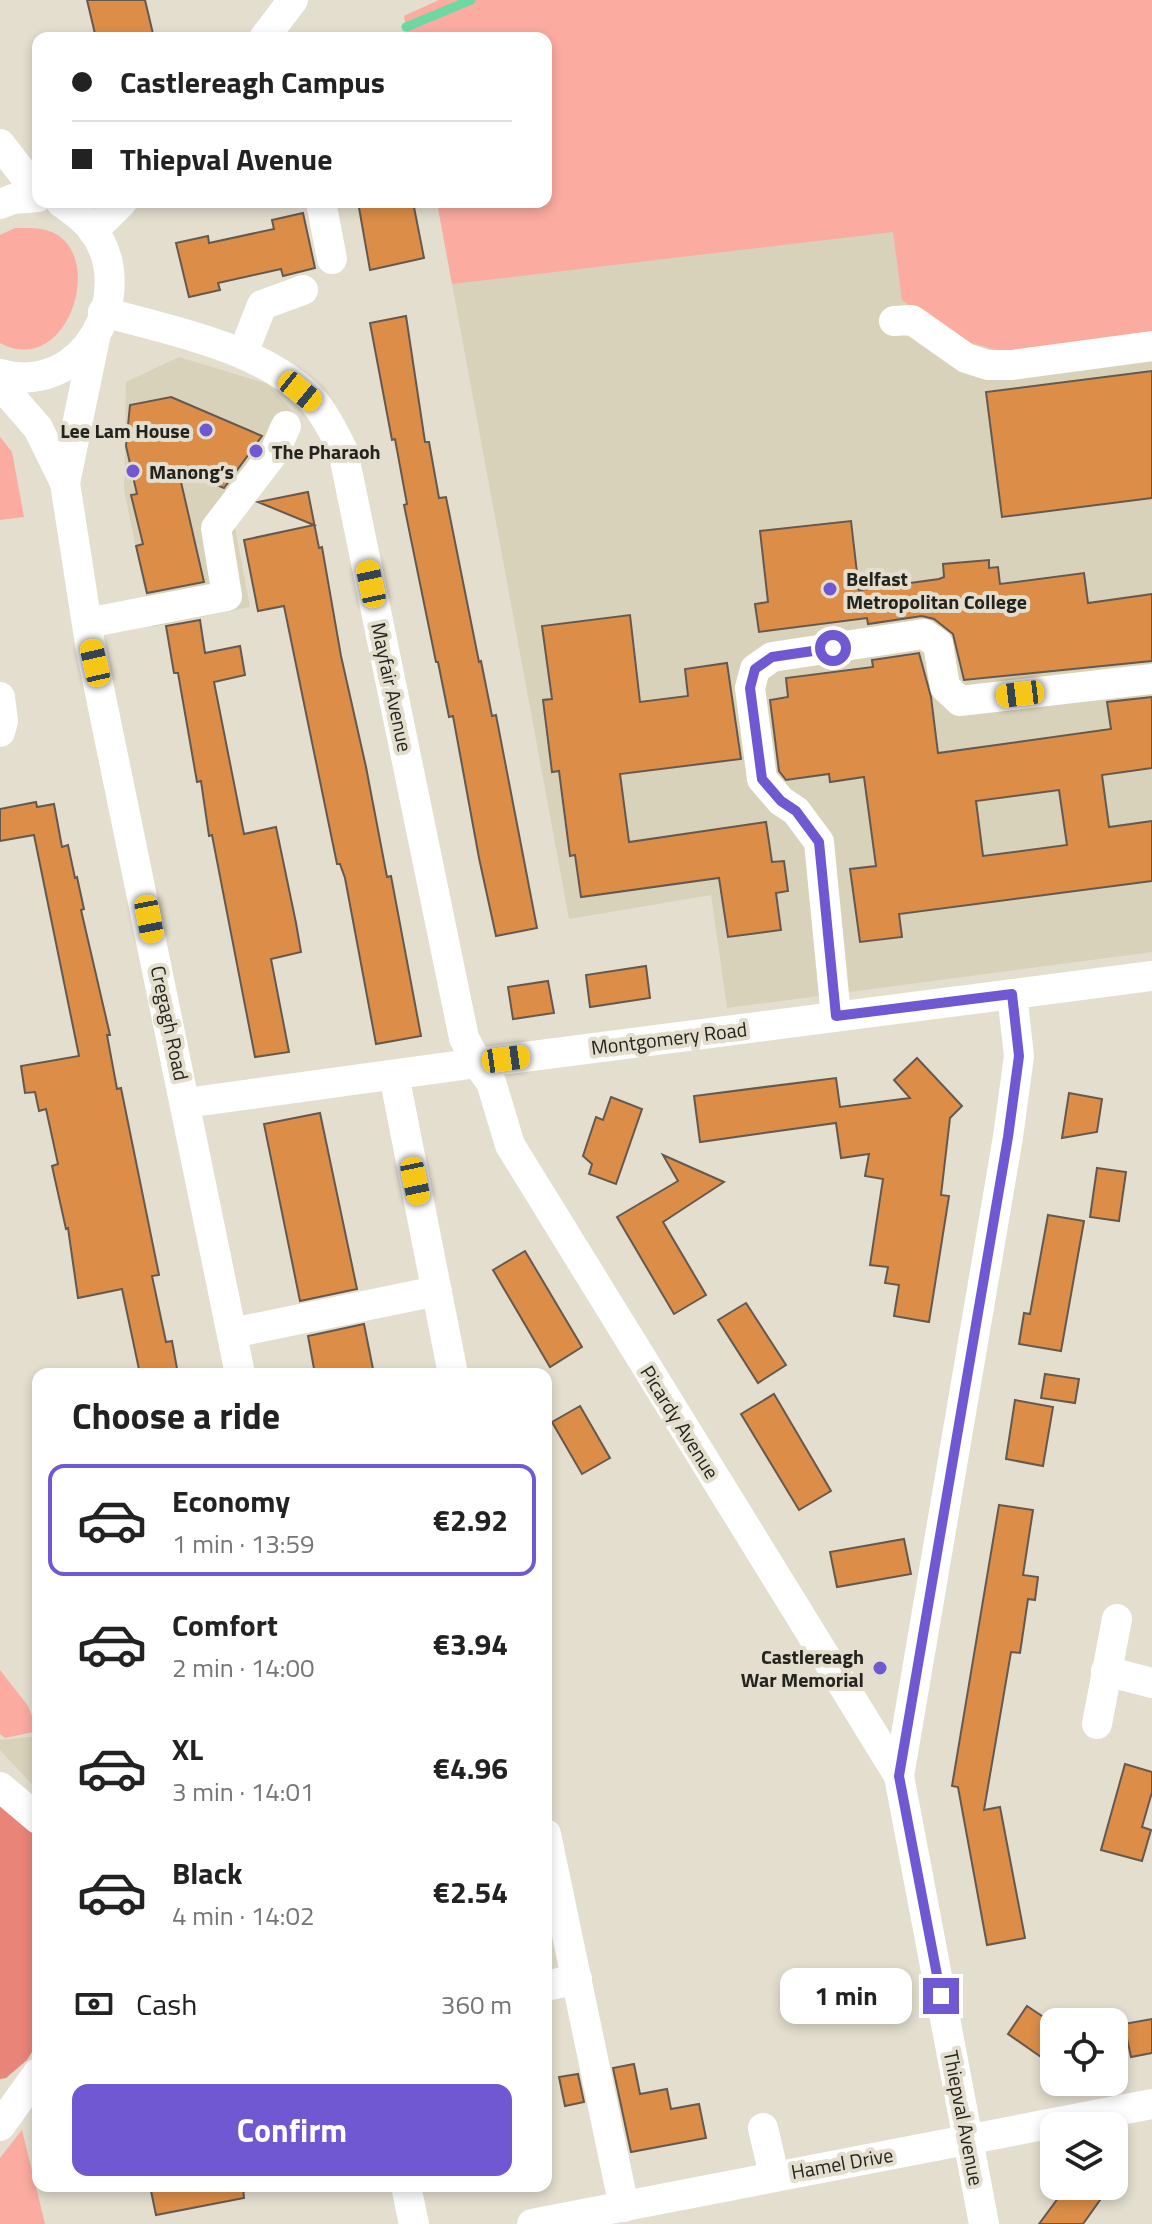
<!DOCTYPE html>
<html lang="en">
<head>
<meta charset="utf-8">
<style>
	:root { --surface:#fff; --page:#f2f2f2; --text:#222; --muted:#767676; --line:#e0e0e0; --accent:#7058d2 }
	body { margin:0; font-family:"Titillium Web",sans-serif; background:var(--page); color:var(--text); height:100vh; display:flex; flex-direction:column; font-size:30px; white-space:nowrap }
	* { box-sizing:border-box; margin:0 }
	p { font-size:26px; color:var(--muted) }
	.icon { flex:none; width:44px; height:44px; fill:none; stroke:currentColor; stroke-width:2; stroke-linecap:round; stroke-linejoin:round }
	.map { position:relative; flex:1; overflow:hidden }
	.details { position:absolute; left:32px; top:1368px; width:520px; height:824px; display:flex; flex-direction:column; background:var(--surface); border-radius:16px; box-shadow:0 4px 12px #0003 }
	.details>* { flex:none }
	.top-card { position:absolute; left:32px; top:32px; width:520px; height:176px; border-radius:16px; box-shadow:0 4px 12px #0003; display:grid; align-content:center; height:176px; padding:0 40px; background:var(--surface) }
	.tools { position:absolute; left:1040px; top:2008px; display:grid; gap:16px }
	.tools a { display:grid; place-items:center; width:88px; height:88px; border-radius:16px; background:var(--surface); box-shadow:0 4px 12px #0003; font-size:40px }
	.end { position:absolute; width:36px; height:36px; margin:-18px; border:10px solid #7058d2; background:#fff; box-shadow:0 0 0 4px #fff }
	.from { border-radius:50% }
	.bubble { position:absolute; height:56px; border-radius:16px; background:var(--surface); box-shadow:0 4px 12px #0003; font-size:26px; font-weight:700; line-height:56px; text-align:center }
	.car { position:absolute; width:24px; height:48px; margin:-24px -12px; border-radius:10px; box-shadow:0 0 6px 2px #0007; background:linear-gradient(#f5c518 24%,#345 0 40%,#f5c518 0 76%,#345 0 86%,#f5c518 0) }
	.top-card b { display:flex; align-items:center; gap:28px; height:76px; font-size:30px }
	.top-card b+b { border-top:2px solid var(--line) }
	.top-card i { width:20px; height:20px; background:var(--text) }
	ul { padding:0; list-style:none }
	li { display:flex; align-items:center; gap:24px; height:112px; margin:0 16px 12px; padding:0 24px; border:4px solid transparent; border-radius:16px }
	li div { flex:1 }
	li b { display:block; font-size:30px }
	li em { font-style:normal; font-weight:700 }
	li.selected { border-color:var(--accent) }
	li>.icon { width:72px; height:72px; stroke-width:1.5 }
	h2 { padding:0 40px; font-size:36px; line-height:96px }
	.pay { display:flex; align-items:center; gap:20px; height:88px; padding:0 40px; font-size:30px }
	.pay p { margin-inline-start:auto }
	.button { display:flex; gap:16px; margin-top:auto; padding:16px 40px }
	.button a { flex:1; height:92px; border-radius:16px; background:var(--accent); color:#fff; font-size:32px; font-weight:700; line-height:92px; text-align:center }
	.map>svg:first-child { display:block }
</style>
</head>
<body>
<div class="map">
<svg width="1152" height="2224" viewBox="0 0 1152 2224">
	<rect width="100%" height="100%" fill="#e3dece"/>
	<!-- built -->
	<g fill="#d9d2ba">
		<polygon points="439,0 1152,0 1152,952 727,1008 711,895 569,919 437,202 546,202 546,38 408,38 404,16"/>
		<polygon points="179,357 268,384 302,422 234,522 250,607 152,627 124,490 126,382"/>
		<polygon points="38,1736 38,1791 0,1750 0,1740"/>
	</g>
	<!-- green -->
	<g fill="#fbaba0">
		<polygon points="439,0 1152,0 1152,333 1009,353 953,338 902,300 893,232 452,284 437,202 546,202 546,38 408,38 404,16"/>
		<path d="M15 228C27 228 40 227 52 232 107 256 67 379 0 343V235Z"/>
		<polygon points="0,437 12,452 24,517 0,520"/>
		<polygon points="0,1670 28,1706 38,1731 5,1738 0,1734"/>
		<polygon points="22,2130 45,2224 0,2224 0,2158"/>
	</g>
	<!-- forest -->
	<polygon fill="#e98478" points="0,1801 38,1836 38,2042 27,2060 6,2078 0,2079"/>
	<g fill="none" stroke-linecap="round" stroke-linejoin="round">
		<!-- stream -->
		<polyline stroke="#6dd8a2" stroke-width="9" points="406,27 471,0"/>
	</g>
	<!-- building -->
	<g fill="#dc8e48" stroke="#65594f" stroke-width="2" fill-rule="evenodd">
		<polygon points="87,0 145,0 154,38 96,38"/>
		<polygon points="358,202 413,202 424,258 370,270"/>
		<polygon points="303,213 315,268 283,276 281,269 218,283 220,290 189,297 176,243 208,236 209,243 274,229 272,220"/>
		<polygon points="406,316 425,442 429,442 439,498 446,497 479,662 481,661 492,716 496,715 537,928 496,936 479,858 453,716 449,717 438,662 436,662 404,505 407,504 395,439 392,440 370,323"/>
		<polygon points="1152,371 1152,498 1002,517 986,392"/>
		<polygon points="171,397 262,436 224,488 178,469 204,582 147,593 136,546 143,544 131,495 137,494 126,446 130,405"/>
		<polygon points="308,492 319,548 322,547 341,656 366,767 387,877 391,876 421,1036 376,1044 345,878 340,864 337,864 284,606 258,611 244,540 314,525 258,502"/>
		<polygon points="851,521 859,590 939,579 944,577 943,564 989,560 989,568 998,567 1000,584 1084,573 1088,603 1152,594 1152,661 964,680 953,634 934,619 922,616 868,624 867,618 759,632 755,604 768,602 760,531"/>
		<polygon points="630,615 640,702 688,696 685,669 727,663 741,759 620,774 629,842 766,822 772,862 784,861 788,891 776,893 781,930 728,937 719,878 581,897 575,855 570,856 559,771 552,772 543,700 552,699 542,626"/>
		<polygon points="200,620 205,653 240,646 245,675 214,682 244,834 276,827 296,923 301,952 271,959 289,1052 255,1057 212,835 209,836 201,781 197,782 178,673 174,673 166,626"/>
		<path d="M919 653 931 697 938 753 1111 729 1107 702 1152 697V768L1102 775 1109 827 1152 821V881L899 914 902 937 860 942 850 869 876 866 864 777 830 782 829 774 786 780 779 771 770 700 788 697 786 678 873 667 872 660ZM1059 790 1067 845 983 856 976 801Z"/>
		<polygon points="36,802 37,807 54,804 62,847 68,845 75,878 77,877 84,909 81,910 110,1035 107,1035 117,1089 121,1088 159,1275 152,1276 166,1342 172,1341 178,1374 140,1374 122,1289 78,1298 68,1228 66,1229 52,1166 58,1164 46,1109 39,1111 35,1092 25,1093 21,1066 79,1056 34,835 0,841 0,809"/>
		<polygon points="646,966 650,998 590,1007 586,975"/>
		<polygon points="548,981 554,1013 513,1019 508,987"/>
		<polygon points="917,1058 962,1106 950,1118 941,1195 949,1196 929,1322 894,1316 899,1285 885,1283 888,1267 870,1265 883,1179 865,1176 869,1154 841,1158 836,1123 700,1142 694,1096 836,1078 840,1107 910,1098 894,1080"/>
		<polygon points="1069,1093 1102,1099 1097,1132 1062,1138"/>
		<polygon points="611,1097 642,1109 616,1184 589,1174 592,1164 583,1156 596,1117 603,1120"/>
		<polygon points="320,1113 357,1289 300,1301 264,1124"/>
		<polygon points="663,1155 724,1182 663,1222 706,1295 674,1314 617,1217 678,1181"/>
		<polygon points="1097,1168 1126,1172 1119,1221 1090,1217"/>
		<polygon points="1048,1215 1084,1221 1061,1351 1019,1344 1024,1313 1030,1314"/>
		<polygon points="525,1251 582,1347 550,1367 493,1270"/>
		<polygon points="746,1303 786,1365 758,1383 718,1320"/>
		<polygon points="364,1324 374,1374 315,1374 308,1336"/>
		<polygon points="1045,1374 1079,1379 1075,1403 1041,1398"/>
		<polygon points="774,1394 831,1491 799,1510 741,1414"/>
		<polygon points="1015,1400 1053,1407 1043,1466 1006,1459"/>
		<polygon points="580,1406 610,1458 582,1474 552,1422"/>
		<polygon points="999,1505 1033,1510 1023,1575 1038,1577 1035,1600 1028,1599 1020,1653 1011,1652 984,1810 1000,1807 1025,1938 987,1945 958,1787 952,1786"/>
		<polygon points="904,1539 911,1574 837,1587 830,1552"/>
		<polygon points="1125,1764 1152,1772 1152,1792 1142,1827 1151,1830 1142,1861 1101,1850"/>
		<polygon points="1027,2006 1054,2024 1054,2066 1008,2034"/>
		<polygon points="1152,2019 1152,2053 1131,2057 1124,2024"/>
		<polygon points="634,2064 640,2094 667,2089 671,2109 699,2104 706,2138 631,2152 613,2068"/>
		<polygon points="578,2074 584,2102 565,2106 559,2077"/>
		<polygon points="150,2186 243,2186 244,2198 156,2215"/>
		<polygon points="1067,2186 1110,2186 1083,2224 1039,2224"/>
	</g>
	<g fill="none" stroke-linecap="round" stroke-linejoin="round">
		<!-- minor -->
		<g stroke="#fff" stroke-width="30">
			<polyline points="264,38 293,0"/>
			<polyline points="0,144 38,193"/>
			<polyline points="321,202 332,259"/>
			<polyline points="0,204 13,199 38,197"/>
			<polyline points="93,231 122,202"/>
			<path d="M103 312C169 330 269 349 315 403 327 418 335 434 343 451L464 1038 477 1063 491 1082 510 1145 899 1776"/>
			<polyline points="894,321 912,320 966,358 988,365 1012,365 1152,346"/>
			<polyline points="243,353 262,305 303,290"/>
			<path d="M0 374C84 398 139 293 93 230 85 219 72 210 61 202"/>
			<polyline points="0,384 38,428 65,483 90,644 240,1374"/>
			<polyline points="65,483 95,338"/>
			<polyline points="87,623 227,596 216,528 275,451 286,426"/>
			<polyline points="0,697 3,721 0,732"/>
			<polyline points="836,1016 819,842 796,811 781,801 762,779 750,688 755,669 772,657 924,634 938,644 945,687 960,701 1152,679"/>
			<polyline points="394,1075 453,1374"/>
			<polyline points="186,1103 477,1063 1152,976"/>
			<polyline points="232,1333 437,1291"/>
			<polyline points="1106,1671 1152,1683"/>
			<polyline points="1097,1724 1117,1619"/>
			<polyline points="0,1787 38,1819"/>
			<polyline points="546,1834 624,2207"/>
			<polyline points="546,1986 577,1979"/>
			<polyline points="0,2126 38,2073"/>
			<polyline points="763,2128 774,2175"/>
			<polyline points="406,2186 414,2224"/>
			<polyline points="532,2224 1152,2104"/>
			<polyline points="984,2224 899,1776 1008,1137 1019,1056 1012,994"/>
		</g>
	</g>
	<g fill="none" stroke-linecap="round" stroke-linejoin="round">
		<!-- route -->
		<polyline stroke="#7058d2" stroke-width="10" points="833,648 772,657 755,669 750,688 762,779 781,801 796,811 819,842 836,1016 1012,994 1019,1056 1008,1137 899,1776 941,1996"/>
	</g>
	<!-- markers -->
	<g fill="#7058d2" stroke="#e3dece" stroke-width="3">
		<circle cx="206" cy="430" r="8"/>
		<circle cx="256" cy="451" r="8"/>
		<circle cx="133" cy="471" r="8"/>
		<circle cx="830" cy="589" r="8"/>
		<circle cx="880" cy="1668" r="8"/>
	</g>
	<g text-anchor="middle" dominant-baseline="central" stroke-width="8" stroke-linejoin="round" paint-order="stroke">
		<!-- poi labels -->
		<g font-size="20" font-weight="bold" fill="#24231d" stroke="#e3dece" text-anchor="start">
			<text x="190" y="430" text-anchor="end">Lee Lam House</text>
			<text x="272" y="451">The Pharaoh</text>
			<text x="149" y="471">Manong’s</text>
			<text x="846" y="578">Belfast<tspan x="846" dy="23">Metropolitan College</tspan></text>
			<text x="864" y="1656" text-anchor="end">Castlereagh<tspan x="864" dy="23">War Memorial</tspan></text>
		</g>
		<!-- street labels -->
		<g font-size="20" fill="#24231d" stroke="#e3dece">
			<text transform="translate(392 687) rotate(78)">Mayfair Avenue</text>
			<text transform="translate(170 1023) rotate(78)">Cregagh Road</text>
			<text transform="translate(669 1038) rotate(-7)">Montgomery Road</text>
			<text transform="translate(680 1422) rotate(58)">Picardy Avenue</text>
			<text transform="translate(964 2118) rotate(79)">Thiepval Avenue</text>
			<text transform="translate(842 2163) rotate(-10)">Hamel Drive</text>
		</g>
	</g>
</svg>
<div class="tools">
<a><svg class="icon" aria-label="locate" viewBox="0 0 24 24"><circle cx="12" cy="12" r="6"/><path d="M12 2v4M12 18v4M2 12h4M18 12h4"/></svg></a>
<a><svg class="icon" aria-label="layers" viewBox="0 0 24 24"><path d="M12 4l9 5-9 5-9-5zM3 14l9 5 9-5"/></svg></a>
</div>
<i class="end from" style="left:833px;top:648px"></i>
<i class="end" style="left:941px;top:1996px"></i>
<div class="bubble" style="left:780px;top:1968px;width:132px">1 min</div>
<i class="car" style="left:300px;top:391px;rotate:129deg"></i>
<i class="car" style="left:371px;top:584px;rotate:348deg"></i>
<i class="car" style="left:95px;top:663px;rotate:347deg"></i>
<i class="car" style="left:1020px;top:694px;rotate:263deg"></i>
<i class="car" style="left:149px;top:919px;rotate:169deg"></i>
<i class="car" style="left:506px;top:1059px;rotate:82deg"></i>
<i class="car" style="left:415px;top:1181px;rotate:168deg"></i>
<div class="top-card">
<b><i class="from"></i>Castlereagh Campus</b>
<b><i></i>Thiepval Avenue</b>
</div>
<section class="details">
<h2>Choose a ride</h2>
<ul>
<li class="selected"><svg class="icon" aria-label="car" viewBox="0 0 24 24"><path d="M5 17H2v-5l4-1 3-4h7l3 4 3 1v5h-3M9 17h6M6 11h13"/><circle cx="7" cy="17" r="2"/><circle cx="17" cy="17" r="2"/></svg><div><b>Economy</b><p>1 min · 13:59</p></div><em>€2.92</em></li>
<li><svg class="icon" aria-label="car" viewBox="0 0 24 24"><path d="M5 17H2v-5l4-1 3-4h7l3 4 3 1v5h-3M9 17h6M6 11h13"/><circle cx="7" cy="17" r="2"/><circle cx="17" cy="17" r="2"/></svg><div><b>Comfort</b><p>2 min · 14:00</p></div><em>€3.94</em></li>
<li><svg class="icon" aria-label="car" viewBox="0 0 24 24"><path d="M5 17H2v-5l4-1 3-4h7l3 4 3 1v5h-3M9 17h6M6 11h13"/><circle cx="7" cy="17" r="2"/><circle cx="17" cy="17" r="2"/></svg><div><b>XL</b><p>3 min · 14:01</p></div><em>€4.96</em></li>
<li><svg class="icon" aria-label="car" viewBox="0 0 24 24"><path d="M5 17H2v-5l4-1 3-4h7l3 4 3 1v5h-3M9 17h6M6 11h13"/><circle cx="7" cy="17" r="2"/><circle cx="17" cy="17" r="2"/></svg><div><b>Black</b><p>4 min · 14:02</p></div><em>€2.54</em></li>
</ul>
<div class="pay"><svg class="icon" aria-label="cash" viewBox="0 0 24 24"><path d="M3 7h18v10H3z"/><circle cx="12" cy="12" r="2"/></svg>Cash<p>360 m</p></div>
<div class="button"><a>Confirm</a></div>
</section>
</div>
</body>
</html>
